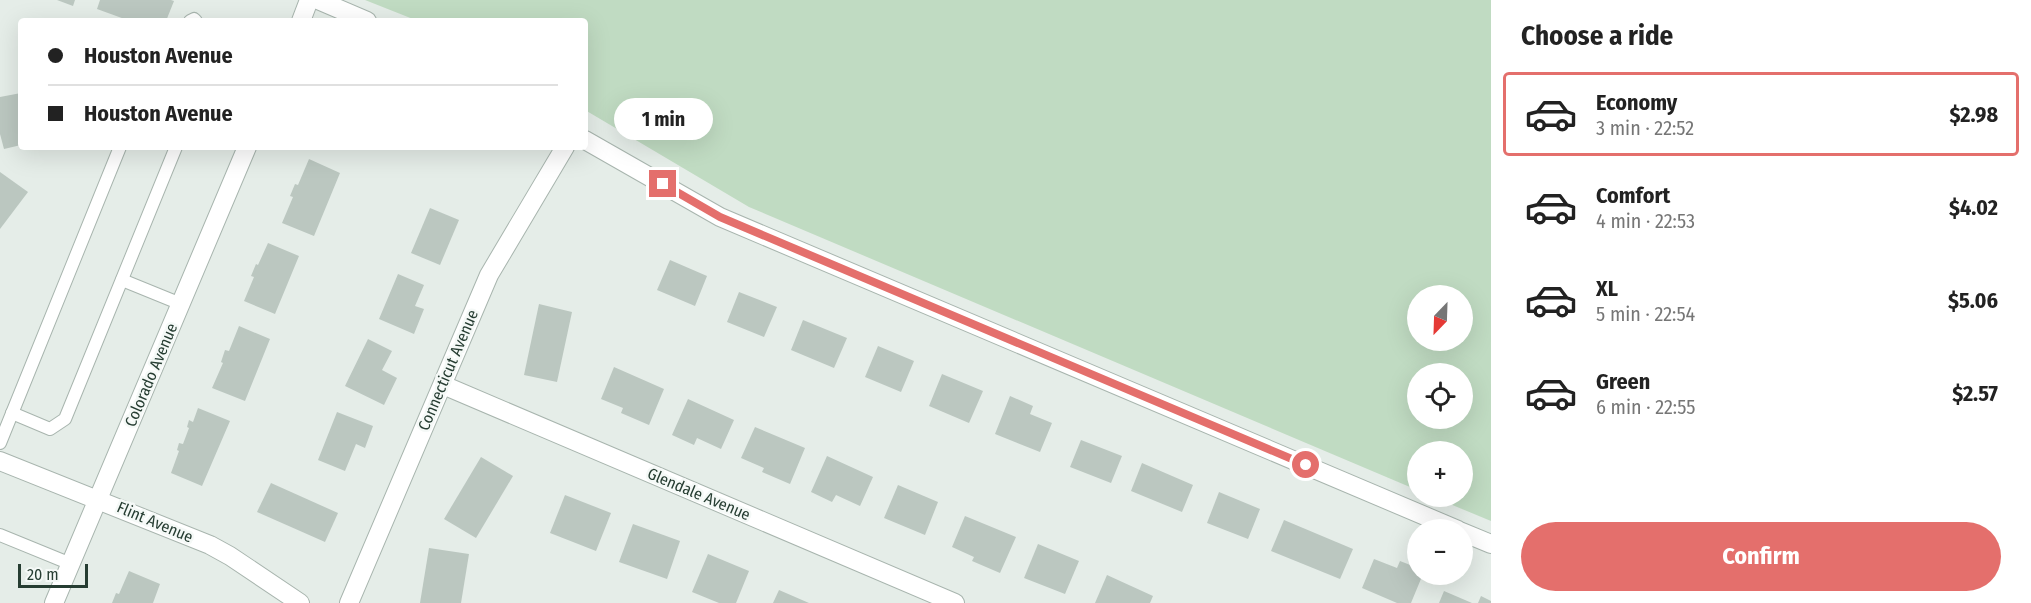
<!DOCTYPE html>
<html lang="en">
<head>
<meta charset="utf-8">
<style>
	:root { --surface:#fff; --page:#f6f6f6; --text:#222; --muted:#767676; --line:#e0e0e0; --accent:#e46f6c }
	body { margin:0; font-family:"Fira Sans Condensed",sans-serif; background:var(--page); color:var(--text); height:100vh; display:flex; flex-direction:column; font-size:22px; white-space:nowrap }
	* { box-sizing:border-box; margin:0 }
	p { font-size:20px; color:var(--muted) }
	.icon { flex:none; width:33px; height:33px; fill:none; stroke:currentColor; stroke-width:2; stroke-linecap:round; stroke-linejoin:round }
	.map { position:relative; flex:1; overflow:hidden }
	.panel { display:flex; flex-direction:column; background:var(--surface); width:540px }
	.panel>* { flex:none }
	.hud { position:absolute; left:18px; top:18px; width:570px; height:132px; border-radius:6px; box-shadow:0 6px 24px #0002; display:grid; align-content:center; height:132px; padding:0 30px; background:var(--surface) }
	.needle { width:39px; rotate:203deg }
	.fabs { position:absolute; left:1407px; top:285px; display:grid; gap:12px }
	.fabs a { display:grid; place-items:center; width:66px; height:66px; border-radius:50%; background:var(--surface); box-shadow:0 6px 24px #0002; font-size:30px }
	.scale { position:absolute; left:18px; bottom:15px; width:70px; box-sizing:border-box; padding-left:6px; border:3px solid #263d32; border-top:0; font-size:16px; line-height:21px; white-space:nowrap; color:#263d32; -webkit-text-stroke:4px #f5f9f7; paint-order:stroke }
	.end { position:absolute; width:27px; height:27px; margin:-14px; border:8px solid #e46f6c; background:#fff; box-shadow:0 0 0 3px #fff }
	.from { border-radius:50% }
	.bubble { position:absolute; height:42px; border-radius:21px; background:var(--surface); box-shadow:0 6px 24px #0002; font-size:20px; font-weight:700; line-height:42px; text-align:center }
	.hud b { display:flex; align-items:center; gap:21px; height:57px; font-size:22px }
	.hud b+b { border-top:2px solid var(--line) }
	.hud i { width:15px; height:15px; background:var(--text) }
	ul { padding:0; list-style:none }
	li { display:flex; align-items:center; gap:18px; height:84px; margin:0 12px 9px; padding:0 18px; border:3px solid transparent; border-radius:6px }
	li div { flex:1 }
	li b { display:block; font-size:22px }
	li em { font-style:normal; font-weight:700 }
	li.current { border-color:var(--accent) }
	li>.icon { width:54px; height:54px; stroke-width:1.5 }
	h2 { padding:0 30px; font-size:27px; line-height:72px }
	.action { display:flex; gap:12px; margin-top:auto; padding:12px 30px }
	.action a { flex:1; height:69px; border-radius:36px; background:var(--accent); color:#fff; font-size:24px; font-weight:700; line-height:69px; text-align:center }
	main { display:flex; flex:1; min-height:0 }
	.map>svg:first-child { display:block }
</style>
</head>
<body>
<main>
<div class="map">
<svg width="1491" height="603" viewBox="0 0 1491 603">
	<rect width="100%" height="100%" fill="#e5ede8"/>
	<!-- green -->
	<path fill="#c0dbc2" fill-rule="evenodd" d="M365 0H1491V521L1433 497 1462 496V452H1418L1417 490 749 207 585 110V21H418ZM1418 296H1462V340H1418ZM1418 374H1462V418H1418Z"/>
	<!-- building -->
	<g fill="#bbc7c0">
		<polygon points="57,0 75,0 73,6"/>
		<polygon points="100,0 171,0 174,1 166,21 130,21 97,9"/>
		<polygon points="21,93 21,145 4,149 0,134 0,97"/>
		<polygon points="309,159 340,173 314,236 282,223 293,197 290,196 295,184 298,185"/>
		<polygon points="0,172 28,192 0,229"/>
		<polygon points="430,208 459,220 440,265 411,253"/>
		<polygon points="268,243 299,256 275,314 244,301 254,277 251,276 256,264 258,265"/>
		<polygon points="670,260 707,276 695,306 657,290"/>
		<polygon points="398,274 424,285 415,306 424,309 414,334 379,319"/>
		<polygon points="739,292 777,307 764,337 727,322"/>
		<polygon points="539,304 572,312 557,382 524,375"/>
		<polygon points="803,320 847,338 834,368 791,350"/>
		<polygon points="239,326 270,339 245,401 212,388 223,363 221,362 225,350 229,351"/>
		<polygon points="368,339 392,351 382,370 397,378 384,405 345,386"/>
		<polygon points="878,346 914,361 901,392 865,377"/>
		<polygon points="614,367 664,389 649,425 621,413 623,408 601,399"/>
		<polygon points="942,374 983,391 969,423 929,406"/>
		<polygon points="1010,396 1033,406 1030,414 1052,423 1040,452 995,434"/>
		<polygon points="688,399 734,420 721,449 697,438 694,445 672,435"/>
		<polygon points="198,408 230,421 202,486 171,473 179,451 177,450 179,443 183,444 189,428 187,427 189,420 193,422"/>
		<polygon points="337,412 373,426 365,448 356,444 345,471 318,460"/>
		<polygon points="755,427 805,448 790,484 762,472 764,468 741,458"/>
		<polygon points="1081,440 1122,456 1111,483 1070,467"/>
		<polygon points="827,456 873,477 860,506 836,495 832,502 811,492"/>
		<polygon points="481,457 513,476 476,538 444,519"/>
		<polygon points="1142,463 1193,485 1182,512 1131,491"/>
		<polygon points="271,483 338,513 325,542 257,512"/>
		<polygon points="898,485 938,502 925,535 884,518"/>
		<polygon points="1219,492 1260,509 1248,539 1207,523"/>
		<polygon points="565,495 611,513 596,551 550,533"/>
		<polygon points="965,516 1016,537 1000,573 972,561 974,557 952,547"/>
		<polygon points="1284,520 1353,549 1340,579 1271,551"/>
		<polygon points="633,524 680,541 667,579 619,562"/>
		<polygon points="1038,544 1079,561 1065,594 1024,578"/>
		<polygon points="429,548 469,554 461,603 420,603"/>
		<polygon points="708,554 749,571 736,603 719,603 692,592"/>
		<polygon points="1374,559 1397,568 1400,561 1418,568 1418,574 1423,574 1411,603 1397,603 1362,588"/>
		<polygon points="129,571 160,584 153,603 112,603 116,593 119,594"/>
		<polygon points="1107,575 1153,596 1150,603 1095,603"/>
		<polygon points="779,590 809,603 773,603"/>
		<polygon points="1444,591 1472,603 1439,603"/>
		<polygon points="1481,596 1491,601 1491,603 1478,603"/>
	</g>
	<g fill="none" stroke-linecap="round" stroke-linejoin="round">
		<!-- lane casing -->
		<g stroke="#a8b5ae" stroke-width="14">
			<g id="lane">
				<polyline points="190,21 194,19 196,21"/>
				<polyline points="122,280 181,304"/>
				<polyline points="12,413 50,429 65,419 176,147"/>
				<polyline points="0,443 120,147"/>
				<polyline points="0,535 71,564"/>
			</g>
		</g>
		<!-- street casing -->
		<g stroke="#a8b5ae" stroke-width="20">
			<g id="street">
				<polyline points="318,0 367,21"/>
				<polyline points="301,21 309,0"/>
				<polyline points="585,140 720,217 1458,530"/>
				<polyline points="443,385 955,603"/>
				<polyline points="0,461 210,545 230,556 300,603"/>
				<polyline points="1462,532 1491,544"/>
				<polyline points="54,603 247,147"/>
				<polyline points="349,603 489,275 565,147"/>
			</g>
		</g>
		<!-- lane -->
		<use href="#lane" stroke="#fff" stroke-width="12"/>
		<!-- street -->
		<use href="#street" stroke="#fff" stroke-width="18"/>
	</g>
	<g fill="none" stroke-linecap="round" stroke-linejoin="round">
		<!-- route -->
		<polyline stroke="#e46f6c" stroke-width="8" points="663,184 720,217 1306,465"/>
	</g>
	<g text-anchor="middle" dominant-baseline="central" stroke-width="5" stroke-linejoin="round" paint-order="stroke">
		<!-- street labels -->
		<g font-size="16" fill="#263d32" stroke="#f5f9f7">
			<text transform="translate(448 370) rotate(-67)">Connecticut Avenue</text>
			<text transform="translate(151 375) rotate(-67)">Colorado Avenue</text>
			<text transform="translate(699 494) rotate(23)">Glendale Avenue</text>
			<text transform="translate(155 522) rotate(23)">Flint Avenue</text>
		</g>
	</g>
</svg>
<div class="fabs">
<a><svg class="needle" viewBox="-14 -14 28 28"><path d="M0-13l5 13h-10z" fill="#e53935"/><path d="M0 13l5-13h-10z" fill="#767676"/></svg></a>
<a><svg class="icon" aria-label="locate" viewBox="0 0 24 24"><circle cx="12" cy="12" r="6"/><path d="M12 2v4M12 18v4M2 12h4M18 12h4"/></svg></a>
<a>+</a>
<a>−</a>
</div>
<div class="scale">20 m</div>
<i class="end from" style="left:1306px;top:465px"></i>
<i class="end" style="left:663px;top:184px"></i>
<div class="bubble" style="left:614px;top:98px;width:99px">1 min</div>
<div class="hud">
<b><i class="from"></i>Houston Avenue</b>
<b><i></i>Houston Avenue</b>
</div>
</div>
<section class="panel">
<h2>Choose a ride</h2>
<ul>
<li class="current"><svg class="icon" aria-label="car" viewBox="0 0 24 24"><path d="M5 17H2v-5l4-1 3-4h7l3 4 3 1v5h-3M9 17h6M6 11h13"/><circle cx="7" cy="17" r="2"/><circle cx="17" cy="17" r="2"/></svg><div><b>Economy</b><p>3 min · 22:52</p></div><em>$2.98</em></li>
<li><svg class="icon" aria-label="car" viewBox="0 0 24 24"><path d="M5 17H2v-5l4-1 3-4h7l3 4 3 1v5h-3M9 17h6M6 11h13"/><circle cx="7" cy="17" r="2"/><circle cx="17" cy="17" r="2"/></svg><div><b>Comfort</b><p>4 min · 22:53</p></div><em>$4.02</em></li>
<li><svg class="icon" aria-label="car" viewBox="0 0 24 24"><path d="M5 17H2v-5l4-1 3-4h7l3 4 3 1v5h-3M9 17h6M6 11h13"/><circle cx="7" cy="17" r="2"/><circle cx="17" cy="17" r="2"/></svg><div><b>XL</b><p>5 min · 22:54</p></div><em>$5.06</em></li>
<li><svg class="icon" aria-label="car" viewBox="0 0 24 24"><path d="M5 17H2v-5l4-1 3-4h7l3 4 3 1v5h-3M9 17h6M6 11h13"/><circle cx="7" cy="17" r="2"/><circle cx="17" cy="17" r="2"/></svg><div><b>Green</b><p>6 min · 22:55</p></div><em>$2.57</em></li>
</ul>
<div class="action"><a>Confirm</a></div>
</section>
</main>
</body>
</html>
